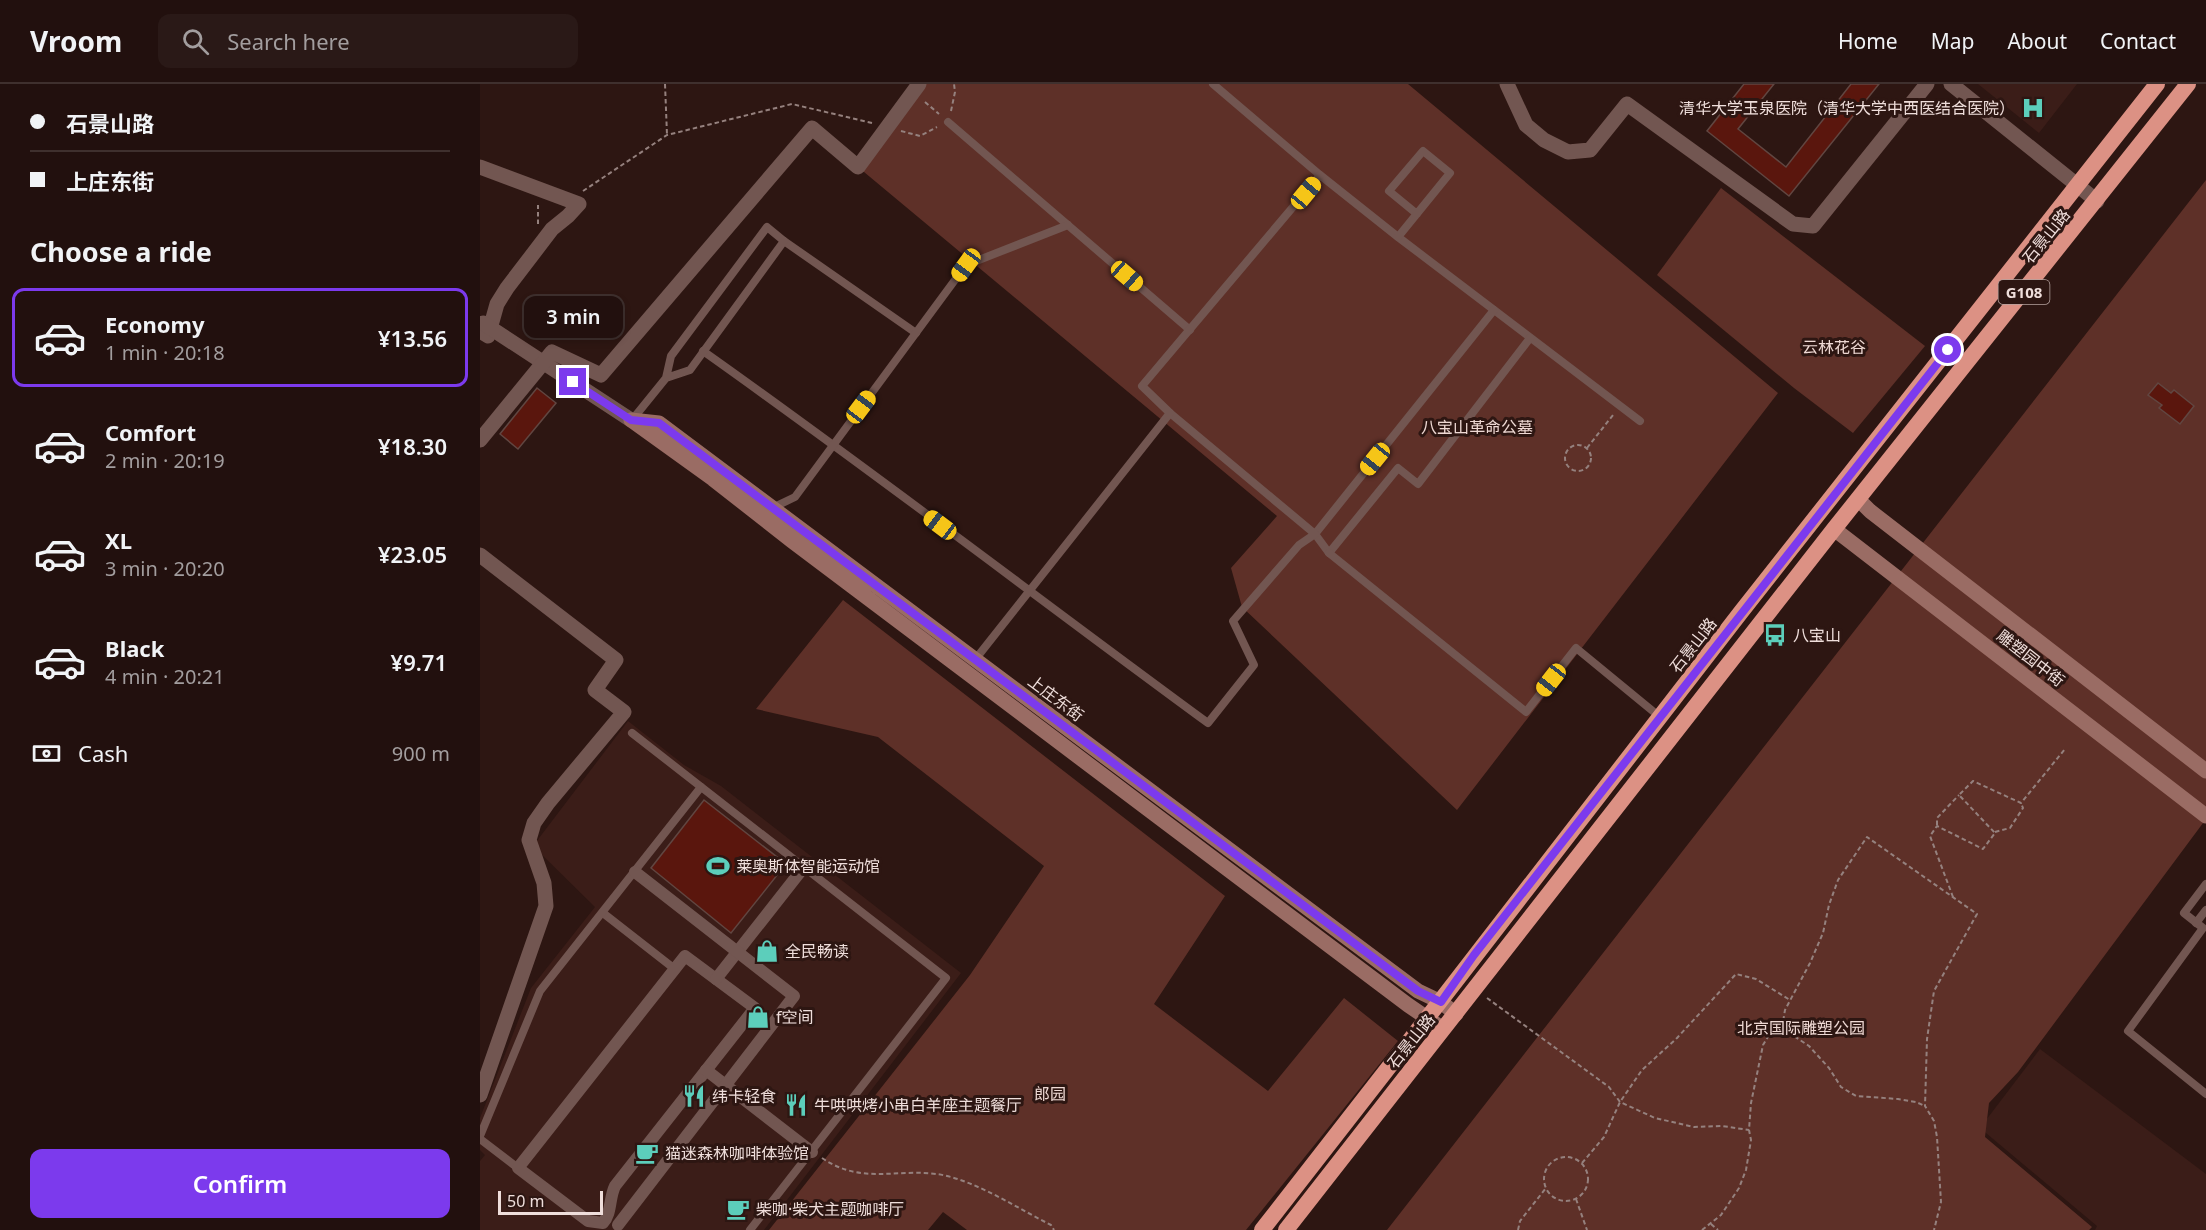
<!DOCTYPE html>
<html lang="en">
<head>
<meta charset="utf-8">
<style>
	:root { --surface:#22100e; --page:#2a1917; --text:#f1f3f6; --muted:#a29d9e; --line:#3f302e; --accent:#7c3aed }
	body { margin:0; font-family:"Noto Sans","Noto Sans SC",sans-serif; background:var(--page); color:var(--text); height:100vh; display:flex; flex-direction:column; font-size:22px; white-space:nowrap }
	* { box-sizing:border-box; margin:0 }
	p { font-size:20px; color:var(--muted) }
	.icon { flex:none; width:33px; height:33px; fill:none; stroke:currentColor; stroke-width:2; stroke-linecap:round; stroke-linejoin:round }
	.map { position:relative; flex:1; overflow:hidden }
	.drawer { display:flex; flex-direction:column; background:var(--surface); width:480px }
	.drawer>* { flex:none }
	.hud { display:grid; align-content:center; height:132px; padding:0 30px; background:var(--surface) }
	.scale { position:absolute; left:18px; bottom:15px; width:105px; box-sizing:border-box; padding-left:6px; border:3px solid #efdedb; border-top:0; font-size:16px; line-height:21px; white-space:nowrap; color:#efdedb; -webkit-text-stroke:4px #2d1612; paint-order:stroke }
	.end { position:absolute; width:27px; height:27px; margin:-14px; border:8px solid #7c3aed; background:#fff; box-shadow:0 0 0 3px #fff }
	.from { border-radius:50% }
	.bubble { position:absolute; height:42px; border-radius:12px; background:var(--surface); box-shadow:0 3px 9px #0003,0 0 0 2px var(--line); font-size:20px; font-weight:600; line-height:42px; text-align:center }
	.car { position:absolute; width:18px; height:36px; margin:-18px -9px; border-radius:8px; box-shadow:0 0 4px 2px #0007; background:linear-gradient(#f5c518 24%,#345 0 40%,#f5c518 0 76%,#345 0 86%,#f5c518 0) }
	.hud b { display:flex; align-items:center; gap:21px; height:57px; font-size:22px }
	.hud b+b { border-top:2px solid var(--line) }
	.hud i { width:15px; height:15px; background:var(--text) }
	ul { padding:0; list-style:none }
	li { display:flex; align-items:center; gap:18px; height:99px; margin:0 12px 9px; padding:0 18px; border:3px solid transparent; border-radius:12px }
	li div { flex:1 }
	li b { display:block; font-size:22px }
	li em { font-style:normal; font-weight:600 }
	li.selected { border-color:var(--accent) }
	li>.icon { width:54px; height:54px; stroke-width:1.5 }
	h2 { padding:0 30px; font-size:27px; line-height:72px }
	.pay { display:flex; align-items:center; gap:15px; height:66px; padding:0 30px; font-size:22px }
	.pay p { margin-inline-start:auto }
	.button { display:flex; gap:12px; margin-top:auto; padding:12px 30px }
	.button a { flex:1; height:69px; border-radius:12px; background:var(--accent); color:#fff; font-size:24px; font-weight:600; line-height:69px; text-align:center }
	header { display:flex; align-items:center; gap:36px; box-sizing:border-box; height:84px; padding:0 30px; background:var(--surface); border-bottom:2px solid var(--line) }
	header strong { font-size:28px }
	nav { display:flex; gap:33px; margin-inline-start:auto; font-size:21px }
	.search { width:420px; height:54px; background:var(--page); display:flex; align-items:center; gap:15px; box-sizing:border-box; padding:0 21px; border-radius:12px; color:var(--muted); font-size:22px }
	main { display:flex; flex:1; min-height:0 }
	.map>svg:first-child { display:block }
</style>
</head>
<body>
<header>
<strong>Vroom</strong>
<div class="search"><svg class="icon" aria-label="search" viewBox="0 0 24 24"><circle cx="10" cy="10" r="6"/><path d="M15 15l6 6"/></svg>Search here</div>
<nav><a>Home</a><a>Map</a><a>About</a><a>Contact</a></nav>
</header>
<main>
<section class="drawer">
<div class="hud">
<b><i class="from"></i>石景山路</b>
<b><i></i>上庄东街</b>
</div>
<h2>Choose a ride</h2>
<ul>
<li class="selected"><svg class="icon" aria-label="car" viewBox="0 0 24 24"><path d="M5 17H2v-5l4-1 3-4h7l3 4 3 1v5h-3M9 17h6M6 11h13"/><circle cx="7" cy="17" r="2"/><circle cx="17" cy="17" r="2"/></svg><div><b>Economy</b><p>1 min · 20:18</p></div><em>¥13.56</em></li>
<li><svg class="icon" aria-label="car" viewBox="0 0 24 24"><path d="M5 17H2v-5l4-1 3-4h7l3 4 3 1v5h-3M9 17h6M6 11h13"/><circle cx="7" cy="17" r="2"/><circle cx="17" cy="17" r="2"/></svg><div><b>Comfort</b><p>2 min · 20:19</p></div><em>¥18.30</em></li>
<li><svg class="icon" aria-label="car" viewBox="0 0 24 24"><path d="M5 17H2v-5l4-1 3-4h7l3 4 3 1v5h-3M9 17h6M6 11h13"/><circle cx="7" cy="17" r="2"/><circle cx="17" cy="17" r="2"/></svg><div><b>XL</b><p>3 min · 20:20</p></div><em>¥23.05</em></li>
<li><svg class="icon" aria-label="car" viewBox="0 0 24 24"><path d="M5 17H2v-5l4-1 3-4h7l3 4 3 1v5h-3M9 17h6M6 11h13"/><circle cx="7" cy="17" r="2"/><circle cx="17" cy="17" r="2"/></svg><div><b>Black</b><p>4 min · 20:21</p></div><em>¥9.71</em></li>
</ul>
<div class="pay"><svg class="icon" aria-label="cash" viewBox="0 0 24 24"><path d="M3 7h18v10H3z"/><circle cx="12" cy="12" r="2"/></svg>Cash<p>900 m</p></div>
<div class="button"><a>Confirm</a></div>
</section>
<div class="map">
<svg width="1726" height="1146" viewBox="0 0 1726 1146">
	<rect width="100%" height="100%" fill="#2d1612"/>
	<!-- built -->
	<g fill="#3b1d18">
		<polygon points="1498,0 1597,0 1559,49"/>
		<polygon points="148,637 204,681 241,702 481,889 284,1146 0,1146 0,1077 5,1071 0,1066 0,1034 51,904 115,823 53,762"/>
		<polygon points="1560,965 1726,1090 1726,1146 1615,1146 1617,1142 1500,1044"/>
	</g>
	<!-- green -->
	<g fill="#5e3028">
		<polygon points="439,0 928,0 1298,309 977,726 762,523 751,484 797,432 378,83"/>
		<polygon points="1726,96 1726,735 1538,988 1509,1019 1505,1053 1612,1143 1609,1146 907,1146"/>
		<polygon points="1241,104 1445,262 1373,349 1314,304 1177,191"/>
		<polygon points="363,516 745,812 674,920 788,1007 864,914 918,957 766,1146 487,1146 463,1128 448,1146 289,1146 490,891 564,782 398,653 276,625"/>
	</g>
	<!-- building -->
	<g fill="#5a160d" stroke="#614641" stroke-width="1.5">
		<polygon points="1264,0 1294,0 1258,45 1306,83 1371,0 1399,0 1309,112 1227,47"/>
		<polygon points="1678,299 1691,309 1694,306 1714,322 1700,340 1679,324 1682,321 1668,311"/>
		<polygon points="57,304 76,319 38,365 20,350"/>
		<polygon points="224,716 306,780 251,849 171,784"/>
	</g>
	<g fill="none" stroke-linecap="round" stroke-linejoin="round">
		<!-- path -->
		<g stroke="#95817e" stroke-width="2" stroke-dasharray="4.5 3" stroke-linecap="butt">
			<polyline points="185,0 187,51"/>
			<polyline points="445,18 459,30"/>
			<polyline points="471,27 475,8 474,0"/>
			<polyline points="421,47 440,52 457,43"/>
			<polyline points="103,107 187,51 312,20 392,39"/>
			<polyline points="58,140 58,121"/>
			<circle cx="1098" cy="374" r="13"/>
			<polyline points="1107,364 1133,331"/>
			<polyline points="1457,741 1457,734 1479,711"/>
			<polyline points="1515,748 1530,744 1543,724 1541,719"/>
			<polyline points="1473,813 1450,752 1457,742 1503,765 1515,749 1479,711 1493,697 1541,719 1585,665"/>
			<polyline points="1007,914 1129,1003 1140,1018 1175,1034 1214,1043 1242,1042 1269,1046"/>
			<polyline points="1302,944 1305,926 1330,879 1343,849 1349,821 1358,796 1387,753 1497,830 1454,907 1447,955 1445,1022 1454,1037 1457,1053 1461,1118 1454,1146"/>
			<polyline points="1302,944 1329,962 1349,984 1361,1003 1376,1012 1418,1015 1436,1018 1445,1022"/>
			<circle cx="1086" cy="1095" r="22"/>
			<path d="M342 1074C386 1104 424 1080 471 1093 506 1103 539 1125 571 1141L574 1146"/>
			<polyline points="1102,1079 1124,1053 1140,1018 1162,986 1197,954 1256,890 1276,895 1310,916"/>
			<polyline points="1096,1115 1107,1146"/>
			<polyline points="1231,1140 1238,1146"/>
			<polyline points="1038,1146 1040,1137 1066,1104"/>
			<polyline points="1222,1146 1241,1131 1259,1104 1266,1086 1271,1056 1269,1046 1271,1019 1283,961 1289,951 1302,944"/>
		</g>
		<!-- service -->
		<g stroke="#725651" stroke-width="8">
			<polyline points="733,0 840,91 918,153 1160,337"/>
			<polyline points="468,38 710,246"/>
			<polyline points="918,153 970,89 943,67 909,107 937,130"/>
			<polyline points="304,157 436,249"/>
			<polyline points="1014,226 835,450 849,469 918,384 938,400 1050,254"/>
			<path d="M223 267C394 388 560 516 728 639L774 581 753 537 819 461 835 450 690 329"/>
			<polyline points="152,336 186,294 191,272 287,143 304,157 210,286 186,294"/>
			<polyline points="292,424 315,413 486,181 588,141"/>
			<polyline points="849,469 1046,628 1096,564 1180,633"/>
			<polyline points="494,577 690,329 662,302 840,91"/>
			<polyline points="152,649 466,894 270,1146"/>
			<polyline points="1726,800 1704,829 1723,844 1648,947 1726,1010"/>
			<polyline points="123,829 196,886"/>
			<polyline points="1716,839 1726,826"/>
			<polyline points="0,1052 60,907 221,703"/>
			<polyline points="0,1055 38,1084"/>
		</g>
		<!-- pedestrian -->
		<g stroke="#725651" stroke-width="12">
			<path d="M205 872 275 924 135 1102C129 1114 132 1129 123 1139L108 1137 38 1084Z"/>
			<polyline points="236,895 324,783"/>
			<polyline points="226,986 332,1068"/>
			<polyline points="138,1141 314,912 155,788"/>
		</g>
		<!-- minor -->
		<g stroke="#725651" stroke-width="15">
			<polyline points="1027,0 1046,41 1064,56 1088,68 1110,66 1147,20 1313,140 1333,142 1447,0"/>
			<polyline points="1471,0 1617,117"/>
			<polyline points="0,83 99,120 88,132 72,145 27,204 17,220 8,252 0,247"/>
			<polyline points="3,239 151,336"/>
			<polyline points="0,356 72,268 121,291 332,44 378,83 439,0"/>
			<polyline points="0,471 136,576 115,606 144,628 68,719 54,739 49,756 64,799 66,822 0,1011"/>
		</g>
		<!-- secondary -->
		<g stroke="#9a6c64" stroke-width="15">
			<polyline points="1378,415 1390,427 1726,687"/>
			<polyline points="1354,445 1726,732"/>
			<polyline points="963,945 928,921 312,457 233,395 151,336 179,339 938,907 961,918 976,930"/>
		</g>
		<!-- trunk -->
		<g stroke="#dc9184" stroke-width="16">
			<path d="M782 1146C943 941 1101 734 1261 528 1399 352 1539 177 1677 0"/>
			<polyline points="806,1146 1354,445 1708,0"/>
		</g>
	</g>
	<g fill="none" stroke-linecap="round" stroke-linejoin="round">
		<!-- route -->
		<polyline stroke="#7c3aed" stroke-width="8" points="93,298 151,336 179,339 938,907 961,918 994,871 1468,266"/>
	</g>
	<!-- icons -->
	<defs>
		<g id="hospital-bare" transform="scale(1.8)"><path d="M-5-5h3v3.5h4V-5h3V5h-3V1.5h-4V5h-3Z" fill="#5ccebb" stroke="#2d1612" stroke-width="2.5" paint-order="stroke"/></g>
		<g id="bus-bare" transform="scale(1.8)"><path d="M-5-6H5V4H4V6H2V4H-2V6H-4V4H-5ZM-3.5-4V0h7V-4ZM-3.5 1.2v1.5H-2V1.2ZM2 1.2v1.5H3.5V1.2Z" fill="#5ccebb" stroke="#2d1612" stroke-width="2.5" paint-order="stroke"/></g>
		<g id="stadium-bare" transform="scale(1.8)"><path d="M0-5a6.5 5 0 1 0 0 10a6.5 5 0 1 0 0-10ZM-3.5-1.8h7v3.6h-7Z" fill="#5ccebb" stroke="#2d1612" stroke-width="2.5" paint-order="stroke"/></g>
		<g id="shop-bare" transform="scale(1.8)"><path d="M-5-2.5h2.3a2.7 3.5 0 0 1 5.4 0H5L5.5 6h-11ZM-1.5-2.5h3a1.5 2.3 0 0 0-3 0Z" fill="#5ccebb" stroke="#2d1612" stroke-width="2.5" paint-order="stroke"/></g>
		<g id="restaurant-bare" transform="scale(1.8)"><path d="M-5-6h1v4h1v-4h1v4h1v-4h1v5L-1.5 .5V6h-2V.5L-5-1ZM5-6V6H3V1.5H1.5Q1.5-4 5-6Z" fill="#5ccebb" stroke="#2d1612" stroke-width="2.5" paint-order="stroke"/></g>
		<g id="cafe-bare" transform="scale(1.8)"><path d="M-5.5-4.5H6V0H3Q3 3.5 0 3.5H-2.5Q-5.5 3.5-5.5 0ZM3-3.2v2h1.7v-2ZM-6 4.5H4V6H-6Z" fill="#5ccebb" stroke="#2d1612" stroke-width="2.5" paint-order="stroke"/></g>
	</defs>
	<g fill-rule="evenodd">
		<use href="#hospital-bare" x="1553" y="24"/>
		<use href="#bus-bare" x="1295" y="551"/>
		<use href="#stadium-bare" x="238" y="782"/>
		<use href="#shop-bare" x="287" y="867"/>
		<use href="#shop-bare" x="278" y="933"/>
		<use href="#restaurant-bare" x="214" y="1012"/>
		<use href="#restaurant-bare" x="316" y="1021"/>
		<use href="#cafe-bare" x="167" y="1069"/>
		<use href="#cafe-bare" x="258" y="1125"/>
	</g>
	<g text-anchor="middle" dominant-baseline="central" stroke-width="6" stroke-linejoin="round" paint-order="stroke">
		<!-- shield labels -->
		<rect fill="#2d1612" stroke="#b5a29f" stroke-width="1.5" x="1518.5" y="196" width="51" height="24" rx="4.5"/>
		<g font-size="15" font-weight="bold" fill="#efdedb">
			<text x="1544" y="208">G108</text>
		</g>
		<!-- poi labels -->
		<g font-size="16" fill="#efdedb" stroke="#2d1612" text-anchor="start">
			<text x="1535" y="24" text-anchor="end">清华大学玉泉医院（清华大学中西医结合医院）</text>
			<text x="1313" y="551">八宝山</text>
			<text x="256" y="782">莱奥斯体智能运动馆</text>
			<text x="305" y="867">全民畅读</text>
			<text x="296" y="933">f空间</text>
			<text x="232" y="1012">纬卡轻食</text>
			<text x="334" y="1021">牛哄哄烤小串白羊座主题餐厅</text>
			<text x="185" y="1069">猫迷森林咖啡体验馆</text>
			<text x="276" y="1125">柴咖·柴犬主题咖啡厅</text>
		</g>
		<!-- street labels -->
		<g font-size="16" fill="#efdedb" stroke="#2d1612">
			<text transform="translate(1566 152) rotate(-51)">石景山路</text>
			<text transform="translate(1213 561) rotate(-52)">石景山路</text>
			<text transform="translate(1551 574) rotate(38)">雕塑园中街</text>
			<text transform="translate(576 614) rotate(37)">上庄东街</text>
			<text transform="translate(931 957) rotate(-51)">石景山路</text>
		</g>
		<!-- park labels -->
		<g font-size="16" fill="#efd9d4" stroke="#2d1612">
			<text x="1354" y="263">云林花谷</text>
			<text x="997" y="343">八宝山革命公墓</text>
			<text x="1321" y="944">北京国际雕塑公园</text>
			<text x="570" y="1010">郎园</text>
		</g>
	</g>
</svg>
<div class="scale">50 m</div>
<i class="end from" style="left:1468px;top:266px"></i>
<i class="end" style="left:93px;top:298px"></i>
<div class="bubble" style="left:44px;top:212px;width:99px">3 min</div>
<i class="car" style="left:826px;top:109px;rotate:40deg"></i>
<i class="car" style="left:486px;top:181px;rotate:216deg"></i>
<i class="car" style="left:647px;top:192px;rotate:131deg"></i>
<i class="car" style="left:381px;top:323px;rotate:37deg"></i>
<i class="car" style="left:895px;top:375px;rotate:219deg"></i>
<i class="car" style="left:460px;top:441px;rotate:307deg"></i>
<i class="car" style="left:1071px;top:596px;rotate:218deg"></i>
</div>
</main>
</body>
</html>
